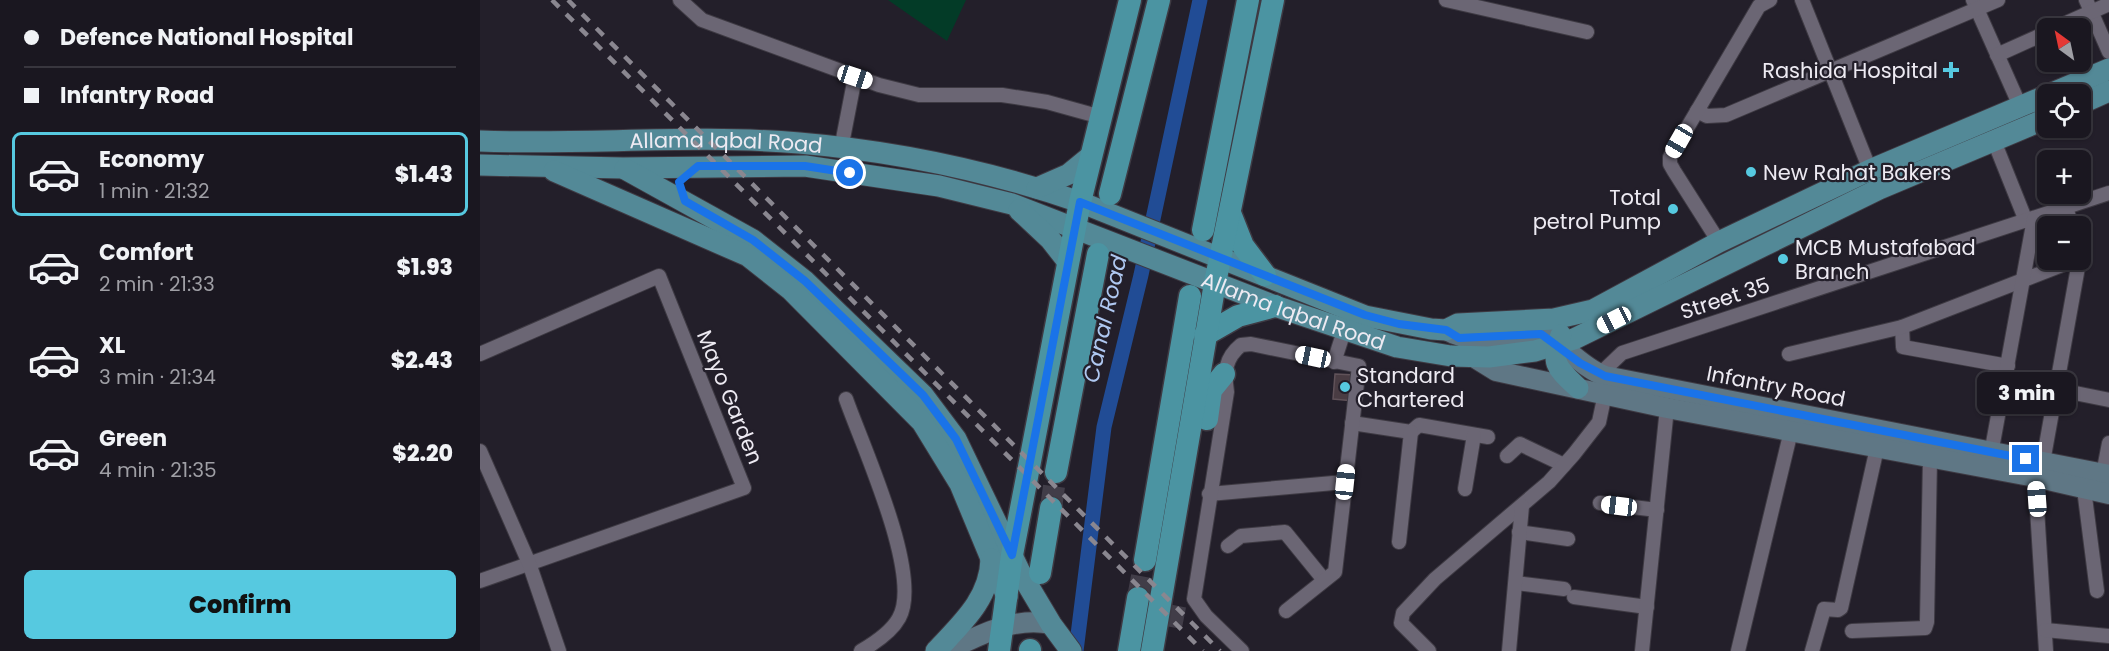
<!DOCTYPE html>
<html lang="en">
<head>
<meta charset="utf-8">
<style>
	:root { --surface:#1a1720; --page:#27242d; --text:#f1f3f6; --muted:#9f9fa5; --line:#38363e; --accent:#56c9e0 }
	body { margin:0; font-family:Poppins,sans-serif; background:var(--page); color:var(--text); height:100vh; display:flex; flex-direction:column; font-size:22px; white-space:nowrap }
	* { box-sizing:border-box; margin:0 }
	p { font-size:20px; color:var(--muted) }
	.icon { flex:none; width:33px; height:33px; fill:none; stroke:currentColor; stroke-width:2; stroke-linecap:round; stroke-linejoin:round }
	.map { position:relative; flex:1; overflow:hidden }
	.side { display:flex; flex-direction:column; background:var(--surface); width:480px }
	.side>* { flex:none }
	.hud { display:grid; align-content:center; height:132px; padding:0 24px; background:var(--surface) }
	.needle { width:39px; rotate:327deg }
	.fabs { position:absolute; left:1557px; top:18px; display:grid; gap:12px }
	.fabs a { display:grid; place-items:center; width:54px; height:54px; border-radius:9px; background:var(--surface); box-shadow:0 2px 4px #0004,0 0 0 2px var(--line); font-size:30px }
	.end { position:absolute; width:27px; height:27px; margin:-14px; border:8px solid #1a73e8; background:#fff; box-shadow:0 0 0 3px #fff }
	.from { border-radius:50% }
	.bubble { position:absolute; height:42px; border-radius:9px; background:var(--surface); box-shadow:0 2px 4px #0004,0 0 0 2px var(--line); font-size:20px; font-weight:800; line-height:42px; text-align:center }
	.car { position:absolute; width:18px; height:36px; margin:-18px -9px; border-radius:8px; box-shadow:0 0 4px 2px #0007; background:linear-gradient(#fff 24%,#345 0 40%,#fff 0 76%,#345 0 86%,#fff 0) }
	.hud b { display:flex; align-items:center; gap:21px; height:57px; font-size:22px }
	.hud b+b { border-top:2px solid var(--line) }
	.hud i { width:15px; height:15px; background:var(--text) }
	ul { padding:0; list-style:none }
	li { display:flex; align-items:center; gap:18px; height:84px; margin:0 12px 9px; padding:0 12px; border:3px solid transparent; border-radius:9px }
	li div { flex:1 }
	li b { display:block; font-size:22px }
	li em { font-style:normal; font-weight:800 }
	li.on { border-color:var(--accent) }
	li>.icon { width:54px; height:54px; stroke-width:1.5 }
	.action { display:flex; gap:12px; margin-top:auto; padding:12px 24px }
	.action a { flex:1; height:69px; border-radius:9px; background:var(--accent); color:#111; font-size:24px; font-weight:800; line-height:69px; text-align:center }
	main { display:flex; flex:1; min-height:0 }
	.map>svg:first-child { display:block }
</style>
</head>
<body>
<main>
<section class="side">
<div class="hud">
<b><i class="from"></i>Defence National Hospital</b>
<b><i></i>Infantry Road</b>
</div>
<ul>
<li class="on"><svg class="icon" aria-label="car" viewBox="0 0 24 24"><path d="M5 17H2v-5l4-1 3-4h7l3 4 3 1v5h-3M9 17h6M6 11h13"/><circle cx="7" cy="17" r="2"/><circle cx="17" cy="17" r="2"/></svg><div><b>Economy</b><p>1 min · 21:32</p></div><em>$1.43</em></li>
<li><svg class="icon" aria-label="car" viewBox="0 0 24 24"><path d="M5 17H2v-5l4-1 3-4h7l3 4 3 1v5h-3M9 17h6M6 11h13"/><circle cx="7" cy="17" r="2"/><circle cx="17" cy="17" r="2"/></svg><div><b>Comfort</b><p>2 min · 21:33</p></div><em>$1.93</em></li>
<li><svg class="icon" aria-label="car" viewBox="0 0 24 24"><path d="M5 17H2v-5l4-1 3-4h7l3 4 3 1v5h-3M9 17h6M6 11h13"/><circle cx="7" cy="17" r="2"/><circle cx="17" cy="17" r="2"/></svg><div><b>XL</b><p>3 min · 21:34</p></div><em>$2.43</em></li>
<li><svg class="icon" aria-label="car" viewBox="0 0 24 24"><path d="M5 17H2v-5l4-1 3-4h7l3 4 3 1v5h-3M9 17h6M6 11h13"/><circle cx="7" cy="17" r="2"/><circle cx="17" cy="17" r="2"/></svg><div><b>Green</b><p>4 min · 21:35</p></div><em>$2.20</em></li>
</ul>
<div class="action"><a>Confirm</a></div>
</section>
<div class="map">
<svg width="1629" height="651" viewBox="0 0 1629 651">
	<rect width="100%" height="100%" fill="#231f2a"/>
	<!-- green -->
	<polygon fill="#033b27" points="408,0 486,0 467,41"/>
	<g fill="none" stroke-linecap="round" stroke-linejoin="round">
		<!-- canal -->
		<polyline stroke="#214c95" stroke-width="15" points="596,651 624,427 661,275 720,0"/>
	</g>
	<!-- building -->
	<polygon fill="#493c43" stroke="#605259" stroke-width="1.5" points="855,374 876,375 874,401 853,399"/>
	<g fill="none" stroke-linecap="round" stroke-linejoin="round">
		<!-- trunk-tunnel -->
		<g stroke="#413d48" stroke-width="22" stroke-dasharray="22 11" stroke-linecap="butt">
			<polyline points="571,508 576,472"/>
			<polyline points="658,598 665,560"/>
			<polyline points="691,627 697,596"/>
		</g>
		<!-- minor casing -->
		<g stroke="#3e3a43" stroke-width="16">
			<g id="minor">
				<polyline points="200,0 222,20 399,85 439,95 522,95 567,102 621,117"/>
				<polyline points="966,0 1107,32"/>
				<polyline points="1322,0 1390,170"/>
				<polyline points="1493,0 1540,106"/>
				<polyline points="1606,0 1629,52"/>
				<polyline points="1575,28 1629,4"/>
				<polyline points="1517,55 1568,32"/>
				<polyline points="1217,111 1227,116 1246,115 1518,0"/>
				<polyline points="1514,141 1546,221"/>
				<polyline points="361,149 375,77"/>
				<polyline points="1586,208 1592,226"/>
				<polyline points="1239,242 1194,171 1190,164 1190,157 1279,6 1290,0"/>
				<polyline points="1422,327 1423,347 1528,366"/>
				<polyline points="0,354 179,276 264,488 0,581"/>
				<polyline points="1309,354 1422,327 1595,260"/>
				<polyline points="854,362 864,331"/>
				<polyline points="1120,374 1142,353 1629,193"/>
				<polyline points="1525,379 1629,400"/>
				<path d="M366 399C382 445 443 576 419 618 412 631 393 644 381 651"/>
				<polyline points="872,423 931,432 939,425 1008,437"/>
				<polyline points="0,451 49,563 79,651"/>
				<polyline points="1511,454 1554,219"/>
				<polyline points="1027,456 1040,444 1084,465"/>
				<polyline points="1563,462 1600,256"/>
				<polyline points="1623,474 1629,443"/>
				<polyline points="1555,477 1566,651"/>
				<polyline points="985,489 994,435"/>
				<polyline points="1604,489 1617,591"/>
				<polyline points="729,494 865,482"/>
				<polyline points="1120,503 1177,510"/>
				<polyline points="1039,532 1088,539"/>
				<polyline points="919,542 931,432"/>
				<polyline points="748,546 761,536 805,532 844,580"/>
				<polyline points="1036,583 1084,589"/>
				<polyline points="1094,597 1167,607"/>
				<polyline points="1565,630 1629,636"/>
				<polyline points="1372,631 1445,628 1447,622 1450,458"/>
				<path d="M762 651 726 616 714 599 747 392C744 372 745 358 761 345L771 344 879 366 855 572 806 611"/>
				<polyline points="949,651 921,623 923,613 955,579 1069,482 1094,454 1119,422 1125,394"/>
				<polyline points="1029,651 1042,506"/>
				<polyline points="1162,651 1187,408"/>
				<polyline points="1258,651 1311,431"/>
				<polyline points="1332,651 1344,609 1358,610 1361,608 1397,448"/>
			</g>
		</g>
		<!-- secondary casing -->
		<g stroke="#3e3a43" stroke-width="22">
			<g id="secondary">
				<path d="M966 330C1000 350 1032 327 1063 334 1078 338 1101 368 1125 376L1629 475"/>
				<polyline points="995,358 1016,371 1187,408 1555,477 1629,494"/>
				<path d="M466 651C499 636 533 616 571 624"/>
			</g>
		</g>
		<!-- primary casing -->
		<g stroke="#3e3a43" stroke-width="23">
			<g id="primary">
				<polyline points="1600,104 1629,91"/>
				<path id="s1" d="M0 141C106 145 213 134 319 143 415 151 509 171 600 202L885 316 951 329 966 330 978 324 1074 319 1113 310 1239 242 1390 170 1629 69"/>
				<path id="s2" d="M0 165 143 168 325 166 459 186 532 204 795 306 917 347 971 356 1009 357 1055 351 1094 339 1399 189 1568 118"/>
				<polyline points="145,169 273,240 325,281 443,395 476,439 540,572 571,624 591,651"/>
				<polyline points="74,171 268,256 311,290 442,422 480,484 527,597"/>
				<polyline points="557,188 589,174 611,156"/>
				<polyline points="539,210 570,239 588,262"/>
				<path d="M1081 335C1070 364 1077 368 1098 388"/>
				<path d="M456 651C481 624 510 599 511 559"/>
			</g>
		</g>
		<!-- trunk casing -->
		<g stroke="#3e3a43" stroke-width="25">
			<g id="trunk">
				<polyline points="630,194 679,0"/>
				<polyline points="750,213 763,246 785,275"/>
				<polyline points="723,230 768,0"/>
				<polyline points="725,335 758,316 795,306"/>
				<polyline points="727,419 731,390 744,374"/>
				<polyline points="576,472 618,254"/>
				<polyline points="665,560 710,296"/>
				<polyline points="560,573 571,508"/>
				<polyline points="519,651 532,555 600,202 650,0"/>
				<polyline points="550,651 550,650"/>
				<polyline points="649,651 658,598"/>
				<polyline points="672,651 735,283 793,0"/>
			</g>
		</g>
		<!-- minor -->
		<use href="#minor" stroke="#6b6674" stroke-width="14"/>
		<!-- secondary -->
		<use href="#secondary" stroke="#5f7785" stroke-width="20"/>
		<!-- primary -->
		<use href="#primary" stroke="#538997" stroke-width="21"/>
		<!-- trunk -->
		<use href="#trunk" stroke="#4b94a2" stroke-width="22"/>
		<!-- rail -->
		<g stroke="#8a8790" stroke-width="4.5" stroke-dasharray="10 10" stroke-linecap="butt">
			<polyline points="72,0 723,651"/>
			<polyline points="88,0 740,651"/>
		</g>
	</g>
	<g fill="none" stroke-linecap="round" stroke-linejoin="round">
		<!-- route -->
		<polyline stroke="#1a73e8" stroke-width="8" points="370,173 325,166 218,166 199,182 205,201 273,240 325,281 443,395 476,439 532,555 600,202 885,315 919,324 966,330 979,338 1061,334 1100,363 1125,376 1546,459"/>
	</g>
	<!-- markers -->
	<g fill="#56c9e0" stroke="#231f2a" stroke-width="2">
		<path d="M1468 61h6v6h6v6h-6v6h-6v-6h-6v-6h6z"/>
		<circle cx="1271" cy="172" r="6"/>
		<circle cx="1193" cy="209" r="6"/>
		<circle cx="1303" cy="259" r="6"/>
		<circle cx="865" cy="387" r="6"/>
	</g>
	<g text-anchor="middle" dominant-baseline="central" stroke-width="4.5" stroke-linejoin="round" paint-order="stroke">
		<!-- poi labels -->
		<g font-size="21" fill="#edeaf2" stroke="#231f2a" text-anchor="start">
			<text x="1458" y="70" text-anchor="end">Rashida Hospital</text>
			<text x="1283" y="172">New Rahat Bakers</text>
			<text x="1181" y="197" text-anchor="end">Total<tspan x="1181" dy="24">petrol Pump</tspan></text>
			<text x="1315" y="247">MCB Mustafabad<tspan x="1315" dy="24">Branch</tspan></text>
			<text x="877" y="375">Standard<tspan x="877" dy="24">Chartered</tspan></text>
		</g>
		<!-- street labels -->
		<g font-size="21" fill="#edeaf2" stroke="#231f2a">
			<text stroke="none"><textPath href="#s1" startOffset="246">Allama Iqbal Road</textPath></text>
			<text transform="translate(1245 298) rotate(-18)">Street 35</text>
			<text stroke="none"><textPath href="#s2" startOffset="837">Allama Iqbal Road</textPath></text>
			<text transform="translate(1296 386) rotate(11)">Infantry Road</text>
			<text transform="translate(250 397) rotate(68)">Mayo Garden</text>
		</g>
		<!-- water labels -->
		<g font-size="22" font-style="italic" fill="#afc8f1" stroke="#231f2a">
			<text transform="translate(625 319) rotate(-77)">Canal Road</text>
		</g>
	</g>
</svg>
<div class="fabs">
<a><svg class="needle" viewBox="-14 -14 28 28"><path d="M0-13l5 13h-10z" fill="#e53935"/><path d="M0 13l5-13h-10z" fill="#9f9fa5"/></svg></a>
<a><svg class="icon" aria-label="locate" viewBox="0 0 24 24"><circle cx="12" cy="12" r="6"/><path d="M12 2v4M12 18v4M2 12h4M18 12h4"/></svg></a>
<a>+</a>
<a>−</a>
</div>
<i class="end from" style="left:370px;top:173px"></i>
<i class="end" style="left:1546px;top:459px"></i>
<div class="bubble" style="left:1497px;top:372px;width:99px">3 min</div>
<i class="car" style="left:375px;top:77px;rotate:108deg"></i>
<i class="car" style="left:1199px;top:141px;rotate:210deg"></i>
<i class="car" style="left:1134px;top:320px;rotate:243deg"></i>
<i class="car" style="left:833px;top:357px;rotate:282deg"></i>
<i class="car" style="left:865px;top:482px;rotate:6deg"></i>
<i class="car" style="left:1557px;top:499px;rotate:356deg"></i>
<i class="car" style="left:1139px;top:506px;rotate:277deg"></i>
</div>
</main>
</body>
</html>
